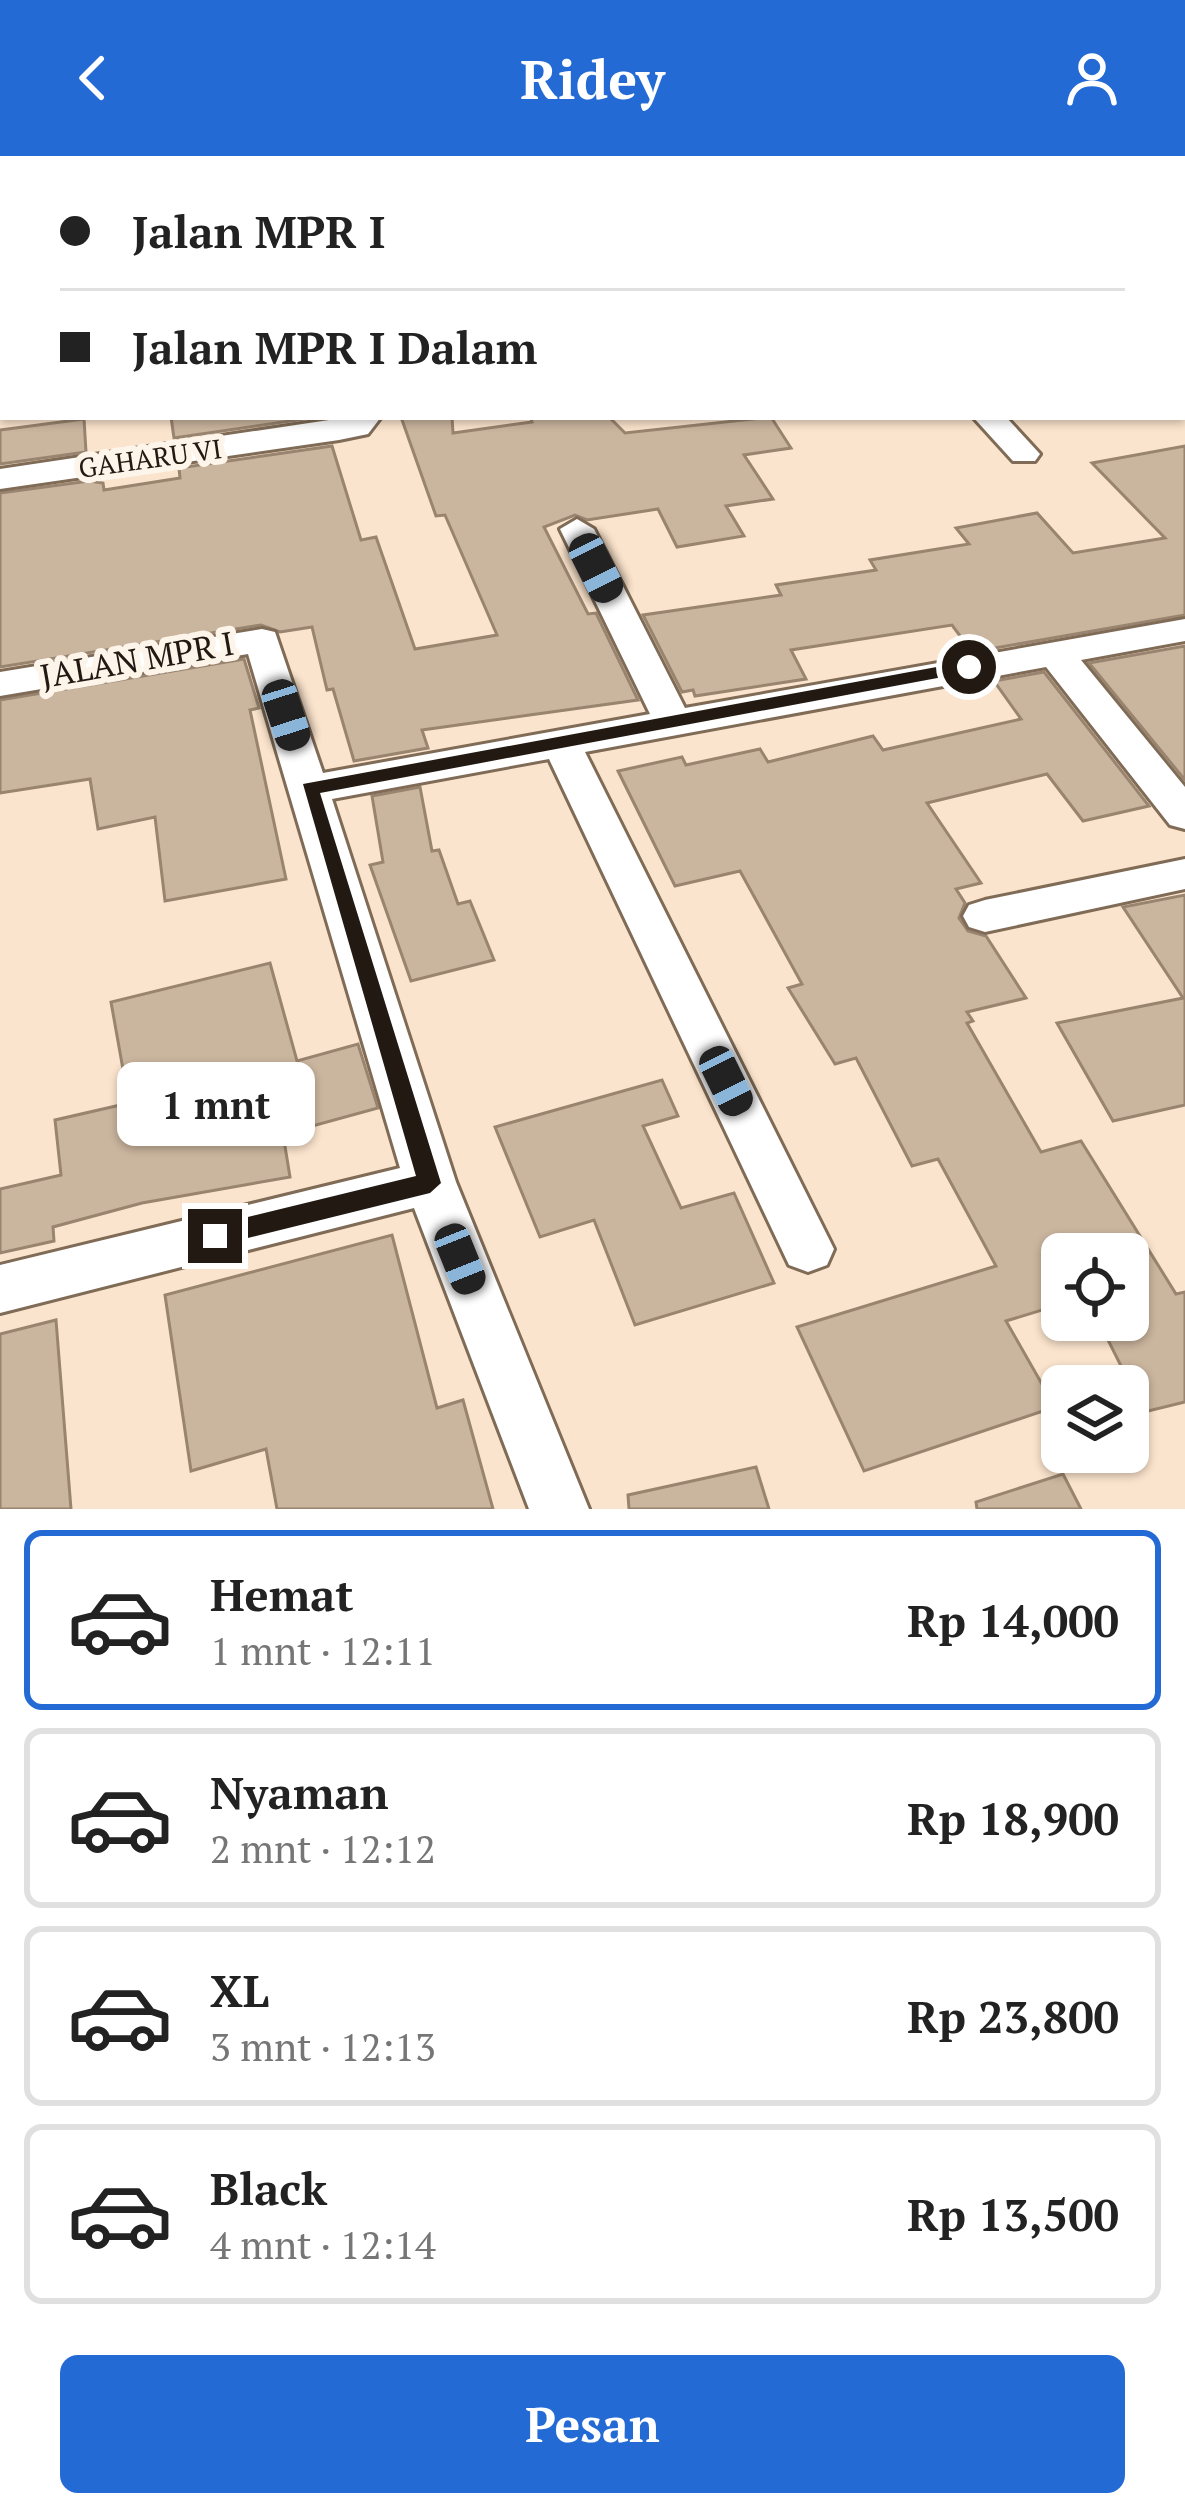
<!DOCTYPE html>
<html lang="id">
<head>
<meta charset="utf-8">
<style>
	:root { --surface:#fff; --page:#f6f6f6; --text:#222; --muted:#767676; --line:#e0e0e0; --accent:#246ad5 }
	body { margin:0; font-family:"PT Serif",serif; background:var(--page); color:var(--text); height:100vh; display:flex; flex-direction:column; font-size:45px; white-space:nowrap }
	* { box-sizing:border-box; margin:0 }
	p { font-size:39px; color:var(--muted) }
	.icon { flex:none; width:66px; height:66px; fill:none; stroke:currentColor; stroke-width:2; stroke-linecap:round; stroke-linejoin:round }
	.map { position:relative; height:1353px; overflow:hidden }
	.side { display:flex; flex-direction:column; background:var(--surface); flex:1 }
	.side>* { flex:none }
	.hud { position:absolute; left:0px; top:0px; width:1185px; height:264px; box-shadow:0 3px 9px #0004; display:grid; align-content:center; height:264px; padding:0 60px; background:var(--surface) }
	.buttons { position:absolute; left:1041px; top:1077px; display:grid; gap:24px }
	.buttons a { display:grid; place-items:center; width:108px; height:108px; border-radius:18px; background:var(--surface); box-shadow:0 3px 9px #0004; font-size:60px }
	.end { position:absolute; width:54px; height:54px; margin:-27px; border:15px solid #221a12; background:#fff; box-shadow:0 0 0 6px #fff }
	.from { border-radius:50% }
	.bubble { position:absolute; height:84px; border-radius:18px; background:var(--surface); box-shadow:0 3px 9px #0004; font-size:39px; font-weight:700; line-height:84px; text-align:center }
	.car { position:absolute; width:36px; height:72px; margin:-36px -18px; border-radius:15px; box-shadow:0 0 9px 3px #0007; background:linear-gradient(#222 24%,#8ab4d8 0 40%,#222 0 76%,#8ab4d8 0 86%,#222 0) }
	.hud b { display:flex; align-items:center; gap:42px; height:114px; font-size:45px }
	.hud b+b { border-top:3px solid var(--line) }
	.hud i { width:30px; height:30px; background:var(--text) }
	ul { padding:21px 0 0; list-style:none }
	li { display:flex; align-items:center; gap:36px; height:180px; margin:0 24px 18px; padding:0 36px; border:6px solid var(--line); border-radius:18px }
	li div { flex:1 }
	li b { display:block; font-size:45px }
	li em { font-style:normal; font-weight:700 }
	li.on { border-color:var(--accent) }
	li>.icon { width:108px; height:108px; stroke-width:1.5 }
	.action { display:flex; gap:24px; margin-top:auto; padding:24px 60px }
	.action a { flex:1; height:138px; border-radius:18px; background:var(--accent); color:#fff; font-size:48px; font-weight:700; line-height:138px; text-align:center }
	header { display:flex; justify-content:space-between; align-items:center; height:156px; padding:0 60px; background:var(--accent); color:#fff; font-size:54px; font-weight:700 }
	.map>svg:first-child { display:block }
</style>
</head>
<body>
<header><svg class="icon" aria-label="back" viewBox="0 0 24 24"><path d="M15 5l-7 7 7 7"/></svg>Ridey<svg class="icon" aria-label="person" viewBox="0 0 24 24"><circle cx="12" cy="8" r="4"/><path d="M4 21q1-7 8-7t8 7"/></svg></header>
<div class="map">
<svg width="1185" height="1353" viewBox="0 0 1185 1353">
	<rect width="100%" height="100%" fill="#fbe4cd"/>
	<!-- building -->
	<g fill="#cab59e" stroke="#99846f" stroke-width="3">
		<polygon points="171,261 318,261 174,282"/>
		<polygon points="401,261 452,261 453,277 532,266 530,261 609,261 625,277 771,261 791,292 744,299 773,343 726,350 744,380 677,391 658,353 587,364 575,359 544,371 588,458 596,457 638,544 422,574 428,592 354,605 333,533 327,534 312,471 280,476 261,469 0,511 0,337 89,325 103,327 104,334 180,322 179,312 332,290 361,384 376,381 415,493 497,479 445,359 436,360"/>
		<polygon points="84,263 86,296 0,308 0,274"/>
		<polygon points="1185,290 1185,459 972,496 952,469 791,494 806,523 695,540 693,534 682,536 643,459 781,439 776,429 876,414 870,404 969,388 956,372 1037,357 1073,397 1165,382 1092,307"/>
		<polygon points="1185,490 1185,624 1089,507"/>
		<polygon points="244,503 259,552 250,554 286,723 165,745 155,661 98,673 90,623 0,637 0,544"/>
		<polygon points="1044,516 1149,650 1083,665 1047,618 927,647 981,727 956,733 965,747 959,762 968,775 986,780 1026,842 967,856 973,865 967,867 1041,996 1081,985 1176,1138 1185,1136 1185,1246 1144,1256 1098,1164 1128,1164 1128,1098 1062,1098 1062,1148 1006,1165 1055,1251 864,1315 797,1171 996,1110 938,1003 912,1010 856,902 835,908 788,832 802,828 740,715 675,730 618,615 682,601 686,609 760,593 768,606 873,580 883,594 1021,563 994,525"/>
		<polygon points="420,631 432,695 439,694 458,748 470,745 494,804 411,825 370,709 383,706 372,640"/>
		<polygon points="1185,739 1185,949 1113,965 1057,867 1183,842 1123,751"/>
		<polygon points="270,807 297,905 358,888 378,952 283,978 290,1021 142,1047 53,1071 54,1085 0,1097 0,1033 61,1019 55,964 129,947 111,846"/>
		<polygon points="662,924 678,960 643,970 681,1052 734,1037 774,1127 635,1169 594,1064 540,1081 495,971"/>
		<polygon points="392,1079 437,1252 463,1244 493,1353 277,1353 266,1293 191,1315 165,1139"/>
		<polygon points="56,1164 71,1353 0,1353 0,1178"/>
		<polygon points="756,1311 769,1353 629,1353 628,1339"/>
		<polygon points="1063,1318 1081,1353 977,1353 976,1346"/>
	</g>
	<g fill="none" stroke-linecap="round" stroke-linejoin="round">
		<!-- minor casing -->
		<g stroke="#7f6b56" stroke-width="6">
			<g id="minor">
				<polygon points="152,0 179,0 177,3"/>
				<polygon points="280,0 304,0 305,3 281,3"/>
				<polygon points="484,0 508,0 510,3 486,3"/>
				<polygon points="970,0 995,0 997,3 972,3"/>
				<polygon points="1136,0 1162,0 1164,3 1138,3"/>
				<polygon points="1182,17 1185,18 1185,36 1182,35"/>
				<rect x="0" y="19" width="3" height="16"/>
				<polygon points="1182,161 1185,162 1185,182 1182,181"/>
				<rect x="0" y="184" width="3" height="18"/>
				<polygon points="349,261 381,261 368,278 339,284 0,333 0,313"/>
				<polygon points="973,261 1006,261 1040,298 1035,305 1013,305"/>
				<polygon points="577,363 594,373 685,552 1185,463 1185,485 1081,504 1185,631 1185,673 1170,669 1046,511 585,596 834,1093 827,1109 808,1116 789,1109 549,603 332,643 456,1026 589,1353 529,1353 414,1052 0,1157 0,1109 400,1012 248,498 0,540 0,516 262,473 275,476 323,617 650,558 560,373"/>
				<polygon points="1185,703 1185,733 985,776 969,771 963,760 969,749 985,744"/>
			</g>
		</g>
		<!-- minor -->
		<use href="#minor" fill="#fff" fill-rule="evenodd"/>
	</g>
	<!-- route -->
	<polygon fill="#221a12" points="969,505 975,507 975,515 320,637 441,1027 430,1037 215,1090 206,1087 206,1072 215,1069 416,1020 303,628"/>
	<g text-anchor="middle" dominant-baseline="central" stroke-width="12" stroke-linejoin="round" paint-order="stroke">
		<!-- far-street labels -->
		<g font-size="27" fill="#221a12" stroke="#fdf4ea">
			<text transform="translate(150 302) rotate(-8)">GAHARU VI</text>
		</g>
		<!-- street labels -->
		<g font-size="33" fill="#221a12" stroke="#fdf4ea">
			<text transform="translate(137 503) rotate(-10)">JALAN MPR I</text>
		</g>
	</g>
</svg>
<div class="buttons">
<a><svg class="icon" aria-label="locate" viewBox="0 0 24 24"><circle cx="12" cy="12" r="6"/><path d="M12 2v4M12 18v4M2 12h4M18 12h4"/></svg></a>
<a><svg class="icon" aria-label="layers" viewBox="0 0 24 24"><path d="M12 4l9 5-9 5-9-5zM3 14l9 5 9-5"/></svg></a>
</div>
<i class="end from" style="left:969px;top:511px"></i>
<i class="end" style="left:215px;top:1080px"></i>
<div class="bubble" style="left:117px;top:906px;width:198px">1 mnt</div>
<i class="car" style="left:596px;top:412px;rotate:153deg"></i>
<i class="car" style="left:286px;top:559px;rotate:162deg"></i>
<i class="car" style="left:726px;top:925px;rotate:154deg"></i>
<i class="car" style="left:460px;top:1103px;rotate:158deg"></i>
<div class="hud">
<b><i class="from"></i>Jalan MPR I</b>
<b><i></i>Jalan MPR I Dalam</b>
</div>
</div>
<section class="side">
<ul>
<li class="on"><svg class="icon" aria-label="car" viewBox="0 0 24 24"><path d="M5 17H2v-5l4-1 3-4h7l3 4 3 1v5h-3M9 17h6M6 11h13"/><circle cx="7" cy="17" r="2"/><circle cx="17" cy="17" r="2"/></svg><div><b>Hemat</b><p>1 mnt · 12:11</p></div><em>Rp 14,000</em></li>
<li><svg class="icon" aria-label="car" viewBox="0 0 24 24"><path d="M5 17H2v-5l4-1 3-4h7l3 4 3 1v5h-3M9 17h6M6 11h13"/><circle cx="7" cy="17" r="2"/><circle cx="17" cy="17" r="2"/></svg><div><b>Nyaman</b><p>2 mnt · 12:12</p></div><em>Rp 18,900</em></li>
<li><svg class="icon" aria-label="car" viewBox="0 0 24 24"><path d="M5 17H2v-5l4-1 3-4h7l3 4 3 1v5h-3M9 17h6M6 11h13"/><circle cx="7" cy="17" r="2"/><circle cx="17" cy="17" r="2"/></svg><div><b>XL</b><p>3 mnt · 12:13</p></div><em>Rp 23,800</em></li>
<li><svg class="icon" aria-label="car" viewBox="0 0 24 24"><path d="M5 17H2v-5l4-1 3-4h7l3 4 3 1v5h-3M9 17h6M6 11h13"/><circle cx="7" cy="17" r="2"/><circle cx="17" cy="17" r="2"/></svg><div><b>Black</b><p>4 mnt · 12:14</p></div><em>Rp 13,500</em></li>
</ul>
<div class="action"><a>Pesan</a></div>
</section>
</body>
</html>
